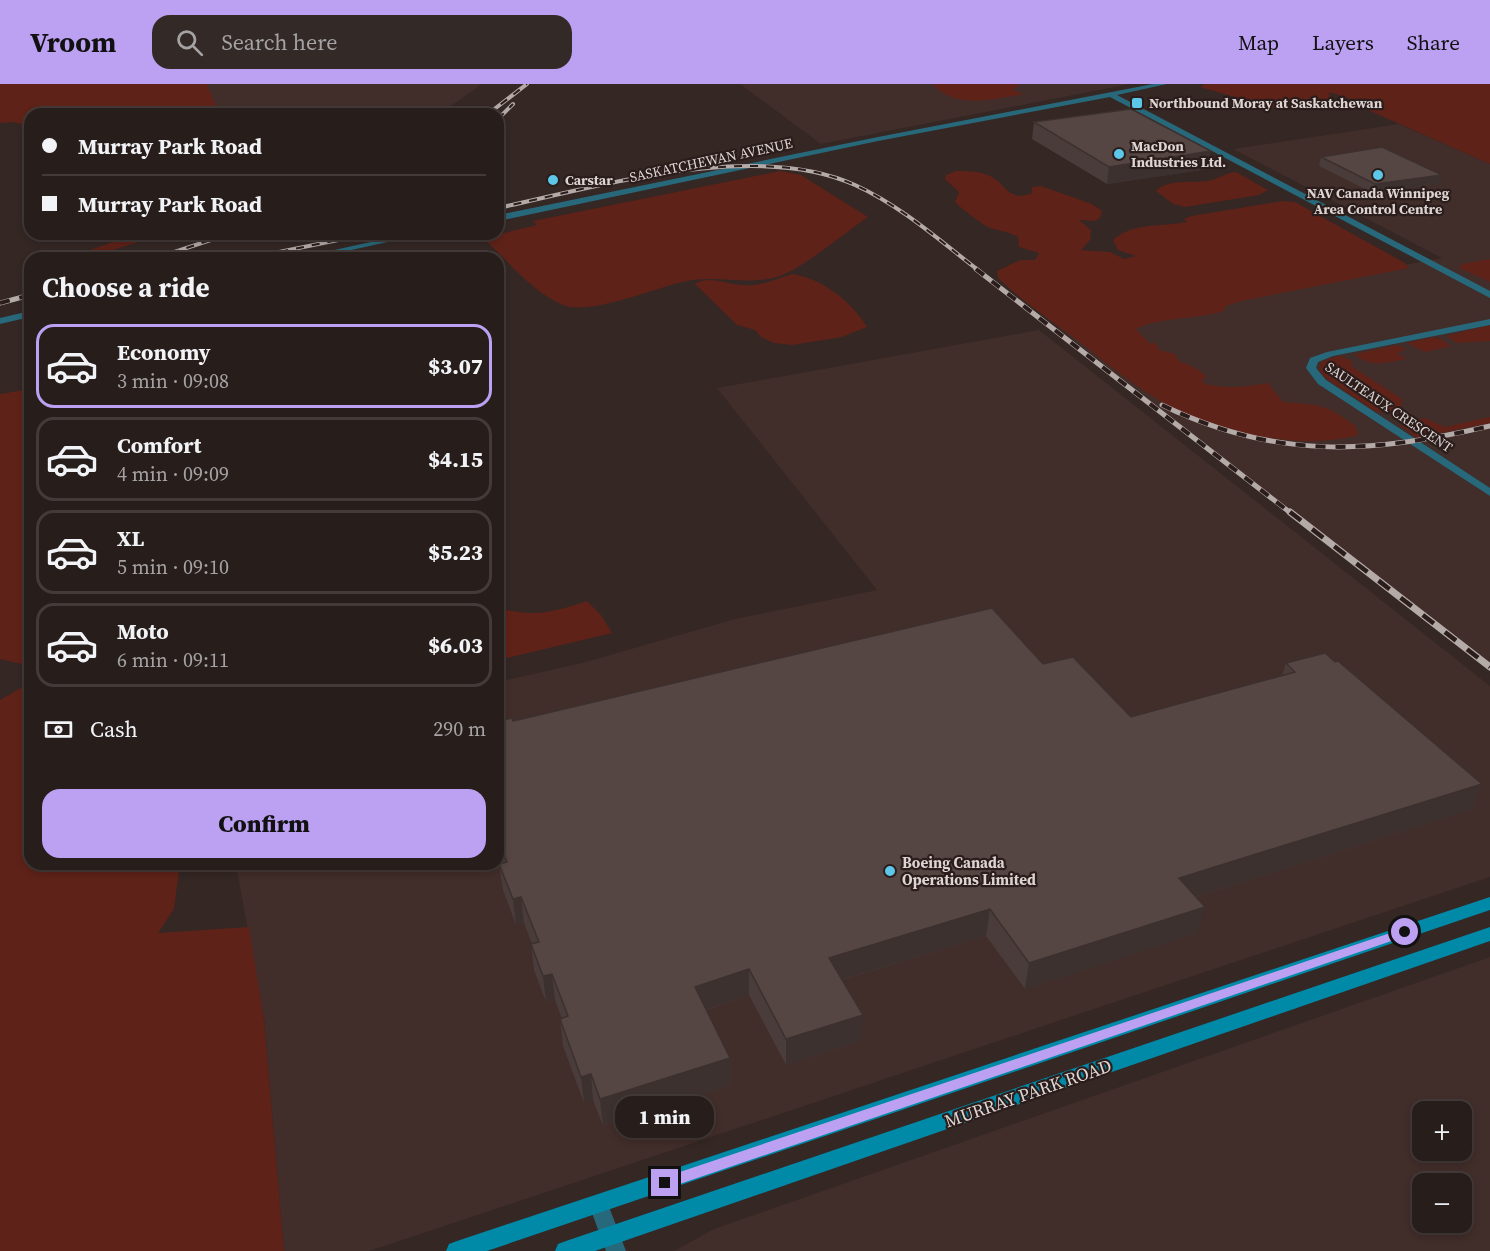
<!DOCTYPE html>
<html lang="en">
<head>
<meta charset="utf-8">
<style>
	:root { --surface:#271d1b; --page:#332a28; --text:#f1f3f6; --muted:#a4a2a3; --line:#433b3a; --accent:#bca0f2 }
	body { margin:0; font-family:"Source Serif 4",serif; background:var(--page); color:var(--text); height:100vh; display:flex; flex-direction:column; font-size:22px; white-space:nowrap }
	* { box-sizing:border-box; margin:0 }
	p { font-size:20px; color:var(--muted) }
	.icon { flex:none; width:33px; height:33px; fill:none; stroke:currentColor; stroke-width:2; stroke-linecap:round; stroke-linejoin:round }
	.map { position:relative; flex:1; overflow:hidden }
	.drawer { position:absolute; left:24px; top:168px; width:480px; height:618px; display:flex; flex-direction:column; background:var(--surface); border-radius:18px; box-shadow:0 3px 9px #0003,0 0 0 2px var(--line) }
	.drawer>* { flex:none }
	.top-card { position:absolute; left:24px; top:24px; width:480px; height:132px; border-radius:18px; box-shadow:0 3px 9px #0003,0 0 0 2px var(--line); display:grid; align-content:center; height:132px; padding:0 18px; background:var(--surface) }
	.controls { position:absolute; left:1412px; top:1017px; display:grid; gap:12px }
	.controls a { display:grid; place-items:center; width:60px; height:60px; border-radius:12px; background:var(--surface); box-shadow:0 3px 9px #0003,0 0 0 2px var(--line); font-size:30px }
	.end { position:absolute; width:27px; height:27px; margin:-14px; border:8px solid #bca0f2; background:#111; box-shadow:0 0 0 3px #111 }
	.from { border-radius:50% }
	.bubble { position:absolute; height:42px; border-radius:18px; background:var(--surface); box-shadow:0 3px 9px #0003,0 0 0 2px var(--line); font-size:20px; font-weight:800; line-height:42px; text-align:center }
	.top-card b { display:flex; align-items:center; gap:21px; height:57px; font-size:22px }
	.top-card b+b { border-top:2px solid var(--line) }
	.top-card i { width:15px; height:15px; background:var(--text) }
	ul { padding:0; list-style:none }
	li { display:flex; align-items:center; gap:18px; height:84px; margin:0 12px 9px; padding:0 6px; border:3px solid var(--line); border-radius:18px }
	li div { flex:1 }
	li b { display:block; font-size:22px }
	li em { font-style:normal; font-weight:800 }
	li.active { border-color:var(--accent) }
	li>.icon { width:54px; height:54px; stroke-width:1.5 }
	h2 { padding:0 18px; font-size:27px; line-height:72px }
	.pay { display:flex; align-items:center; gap:15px; height:66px; padding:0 18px; font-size:22px }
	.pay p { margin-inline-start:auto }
	.cta { display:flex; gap:12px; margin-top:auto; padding:12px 18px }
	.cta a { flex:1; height:69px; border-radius:18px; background:var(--accent); color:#111; font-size:24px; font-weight:800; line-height:69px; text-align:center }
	header { display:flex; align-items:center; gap:36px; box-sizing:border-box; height:84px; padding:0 30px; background:var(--accent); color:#111 }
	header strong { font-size:28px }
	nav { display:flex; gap:33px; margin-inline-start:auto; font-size:21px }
	.search { width:420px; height:54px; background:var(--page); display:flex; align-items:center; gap:15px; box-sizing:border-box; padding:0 21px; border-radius:18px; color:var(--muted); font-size:22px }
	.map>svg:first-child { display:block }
</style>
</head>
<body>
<header>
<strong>Vroom</strong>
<div class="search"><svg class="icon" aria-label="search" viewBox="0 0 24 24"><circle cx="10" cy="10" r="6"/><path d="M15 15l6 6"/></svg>Search here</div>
<nav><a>Map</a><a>Layers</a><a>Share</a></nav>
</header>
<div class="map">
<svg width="1490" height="1167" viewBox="0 0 1490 1167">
	<rect width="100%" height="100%" fill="#342724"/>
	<!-- built -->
	<g fill="#412d29" fill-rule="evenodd">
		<polygon points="198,0 482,0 440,30 209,30"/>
		<polygon points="740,0 1130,0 821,60"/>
		<polygon points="1399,40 1490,80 1490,578 1132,304 1059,244 1442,174 1233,65"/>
		<polygon points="1039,246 1490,602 1490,793 369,1167 284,1167 264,936 236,780 498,780 498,598 586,578 735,535 877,506 717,304"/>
		<path d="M1490 873V1167H674L714 1145ZM1422 1028H1461V1066H1422ZM1422 1100H1461V1138H1422Z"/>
	</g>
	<!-- green -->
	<g fill="#5e2218">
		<polygon points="0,0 207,0 219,30 30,30 30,42 13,38 0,39"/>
		<path d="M933 0H1020L1013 6 1024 10C994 15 954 26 933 0Z"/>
		<polygon points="1205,0 1490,0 1490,80 1368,26 1375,23 1332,9 1328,9 1332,14 1350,23 1328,25 1269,23 1200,3"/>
		<path d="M780 87 801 91 868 133C842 151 817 173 789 188 756 205 722 190 687 197 656 203 592 232 563 221 533 209 507 176 483 154L537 141 533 137Z"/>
		<path d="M956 87C968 87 979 87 990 92 1006 99 1008 119 1032 109V103L1041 102 1092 120 1102 127 1100 134 1095 137 1079 136 1091 146 1090 156 1081 166 1110 168 1124 175 1136 172 1118 166 1113 156C1133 138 1162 143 1187 138L1184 135 1191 132 1283 117 1295 118 1405 179 1409 184 1241 217 1226 222 1224 227C1195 236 1163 232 1136 245L1149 259H1156L1159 266 1175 270 1180 278C1190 281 1200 285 1207 293L1202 296 1205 300C1227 305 1247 303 1268 299L1283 318C1322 321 1324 320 1356 342L1358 351C1300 367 1224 349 1171 323 1136 305 1105 277 1074 254 1048 235 1021 216 998 194L997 187 1020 176H1035L1039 169 1019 163 1018 153C1009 148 1000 147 990 144 981 140 962 125 955 118L959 108 945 95 946 91Z"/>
		<path d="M1236 88 1268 106 1259 111 1185 123 1173 120 1156 107C1165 95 1194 99 1208 97 1218 95 1225 89 1236 88Z"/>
		<polygon points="135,150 163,150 88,174 68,174"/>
		<polygon points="1490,175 1490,198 1459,184 1462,180"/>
		<path d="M792 190C822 194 852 218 867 243L842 253 792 261 774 259 761 253 755 246 737 241 695 200C707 191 727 200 741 201 759 203 776 195 792 190Z"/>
		<polygon points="1490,241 1490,257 1457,259 1446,252"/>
		<polygon points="1433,253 1441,255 1451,262 1425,268 1407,259"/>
		<path d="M1397 261 1406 265 1397 269 1406 275C1389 278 1370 285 1355 270Z"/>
		<polygon points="1341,272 1353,278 1351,282 1402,315 1401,326 1386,329 1375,327 1324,293 1319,286 1321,279 1330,274"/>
		<polygon points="30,305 30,780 180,780 174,825 158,849 249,843 264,936 284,1167 0,1167 0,616 26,601 30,582 0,575 0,310"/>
		<polygon points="1490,333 1490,339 1417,354 1399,341 1425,334 1445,343"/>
		<path d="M587 517 601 531 612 549 498 576V524C535 533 551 529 587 517Z"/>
	</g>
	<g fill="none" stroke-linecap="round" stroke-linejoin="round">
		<!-- street -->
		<g fill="#28687b" fill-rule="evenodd">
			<polygon points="1153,0 1167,0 1117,11 1490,207 1490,214 1110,13 878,57 498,137 498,131 878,53"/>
			<polygon points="407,150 424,150 315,174 298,174"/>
			<polygon points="30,227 30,233 0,240 0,234"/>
			<polygon points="1490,235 1490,241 1333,272 1318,278 1316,284 1326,296 1490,404 1490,412 1318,300 1306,284 1310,274 1327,268"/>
			<polygon points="599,1112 606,1115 626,1167 606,1167 589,1121 592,1115"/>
		</g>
		<!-- secondary -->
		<g fill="#0189a8" fill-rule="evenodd">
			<polygon points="1490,813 1490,826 487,1167 446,1167 449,1160 457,1157"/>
			<polygon points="1490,843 1490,857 595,1167 555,1167 558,1160 566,1157"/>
		</g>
		<!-- rail-far2 casing -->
		<g stroke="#b4aaa8" stroke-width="4">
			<g id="rail-far2">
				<polyline points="488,30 527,0"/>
				<polyline points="498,35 513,20"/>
				<path d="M498 124C600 102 756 56 855 101 901 122 939 156 978 186"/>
				<polyline points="156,174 229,150"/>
				<polyline points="249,174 368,150"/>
			</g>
		</g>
		<!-- rail-far1 casing -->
		<g stroke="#b4aaa8" stroke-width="5">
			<g id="rail-far1">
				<polyline points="976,185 1292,430"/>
				<polyline points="0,219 30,211"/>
				<path d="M1162 321C1276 376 1370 370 1490 342"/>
			</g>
		</g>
		<!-- rail casing -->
		<g stroke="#b4aaa8" stroke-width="7">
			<polyline id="rail" points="1290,428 1490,583"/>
		</g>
		<!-- rail-far2 -->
		<use href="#rail-far2" stroke="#2a1d1b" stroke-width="2" stroke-dasharray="8" stroke-linecap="butt"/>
		<!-- rail-far1 -->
		<use href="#rail-far1" stroke="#2a1d1b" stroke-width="4" stroke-dasharray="10" stroke-linecap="butt"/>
		<!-- rail -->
		<use href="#rail" stroke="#2a1d1b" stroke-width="4.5" stroke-dasharray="14" stroke-linecap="butt"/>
	</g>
	<!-- wall -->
	<g fill="#493c3a">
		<polygon points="1034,38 1208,85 1107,100 1032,55"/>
		<polygon points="1321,73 1440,100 1373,109 1319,82"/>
		<polygon points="1286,579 1482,700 1472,725 1196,813 1198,849 1025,905 986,852 842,896 861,957 786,981 749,911 706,926 730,1001 603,1042 593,1016 584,1019 563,962 560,935 562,935 555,916 546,918 534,886 531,860 532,860 524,839 516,841 503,806 499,780 501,779 498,771 498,637 513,637 1043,580 1131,633 1282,592"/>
	</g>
	<!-- shaded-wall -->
	<g fill="#3c312f">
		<polygon points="1211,67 1208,85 1107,100 1109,83"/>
		<polygon points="1442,91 1440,100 1373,109 1375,100"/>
		<polygon points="1482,700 1472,725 1173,820 1179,794"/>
		<polygon points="521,813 524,839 516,841 513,815"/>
		<polygon points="1205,823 1198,849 1025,905 1029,879"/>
		<polygon points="990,825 986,852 827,900 829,874"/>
		<polygon points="749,885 749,911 695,929 695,903"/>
		<polygon points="552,890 555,916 546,918 543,892"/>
		<polygon points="863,931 861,957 786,981 786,955"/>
		<polygon points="730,974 730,1001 603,1042 600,1015"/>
		<polygon points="591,990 593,1016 584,1019 581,993"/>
	</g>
	<!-- building -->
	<g fill="#554643" stroke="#3c312f" stroke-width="1.5">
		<polygon points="1131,25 1211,67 1109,83 1034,38"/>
		<polygon points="1382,63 1442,91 1375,100 1321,73"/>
		<polygon points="992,524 1043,580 1073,573 1131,633 1295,588 1286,579 1325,569 1335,578 1338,577 1482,700 1179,794 1205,823 1029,879 990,825 829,874 863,931 786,955 749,885 695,903 730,974 600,1015 591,990 581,993 560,935 568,932 552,890 543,892 531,860 539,858 521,813 513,815 499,780 507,778 498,754 498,637 512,634 513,637"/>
	</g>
	<!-- route -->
	<polygon fill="#bca0f2" points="1405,844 1409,845 1409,851 665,1105 658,1099 665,1093"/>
	<!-- markers -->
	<g fill="#5cc7e8" stroke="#2a1d1b" stroke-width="2">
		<rect x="1131" y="13" width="12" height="12" rx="3"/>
		<circle cx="1119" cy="70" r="6"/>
		<circle cx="1378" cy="91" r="6"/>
		<circle cx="553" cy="96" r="6"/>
		<circle cx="890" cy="787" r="6"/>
	</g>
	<g text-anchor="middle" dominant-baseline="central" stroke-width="4.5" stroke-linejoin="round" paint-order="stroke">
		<!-- far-poi labels -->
		<g font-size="14" font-weight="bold" fill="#ded5d3" stroke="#2a1d1b" text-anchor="start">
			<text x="1149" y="19">Northbound Moray at Saskatchewan</text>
			<text x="1131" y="62">MacDon<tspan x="1131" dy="16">Industries Ltd.</tspan></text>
			<text x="565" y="96">Carstar</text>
			<text x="1378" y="109" text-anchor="middle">NAV Canada Winnipeg<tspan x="1378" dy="16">Area Control Centre</tspan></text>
		</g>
		<!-- far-street labels -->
		<g font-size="14" fill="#ded5d3" stroke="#2a1d1b">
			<text transform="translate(711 76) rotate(-12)">SASKATCHEWAN AVENUE</text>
			<text transform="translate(1389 323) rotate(34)">SAULTEAUX CRESCENT</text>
		</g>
		<!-- poi labels -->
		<g font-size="15" font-weight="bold" fill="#ded5d3" stroke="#2a1d1b" text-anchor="start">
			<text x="902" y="778">Boeing Canada<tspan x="902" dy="17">Operations Limited</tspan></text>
		</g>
		<!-- near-street labels -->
		<g font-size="18" fill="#ded5d3" stroke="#2a1d1b">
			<text transform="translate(1028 1009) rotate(-19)">MURRAY PARK ROAD</text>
		</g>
	</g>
</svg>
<div class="controls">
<a>+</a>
<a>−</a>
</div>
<i class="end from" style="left:1405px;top:848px"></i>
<i class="end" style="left:665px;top:1099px"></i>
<div class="bubble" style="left:615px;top:1012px;width:99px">1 min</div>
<div class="top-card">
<b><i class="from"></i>Murray Park Road</b>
<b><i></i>Murray Park Road</b>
</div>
<section class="drawer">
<h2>Choose a ride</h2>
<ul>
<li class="active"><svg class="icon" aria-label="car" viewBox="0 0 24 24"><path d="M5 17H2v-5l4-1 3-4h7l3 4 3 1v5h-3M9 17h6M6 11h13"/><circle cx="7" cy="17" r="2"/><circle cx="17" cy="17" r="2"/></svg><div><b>Economy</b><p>3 min · 09:08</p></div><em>$3.07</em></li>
<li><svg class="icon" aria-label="car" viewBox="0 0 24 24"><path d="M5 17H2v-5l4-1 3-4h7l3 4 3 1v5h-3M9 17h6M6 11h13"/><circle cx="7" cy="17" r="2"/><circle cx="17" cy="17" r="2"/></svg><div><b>Comfort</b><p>4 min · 09:09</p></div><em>$4.15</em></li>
<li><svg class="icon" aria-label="car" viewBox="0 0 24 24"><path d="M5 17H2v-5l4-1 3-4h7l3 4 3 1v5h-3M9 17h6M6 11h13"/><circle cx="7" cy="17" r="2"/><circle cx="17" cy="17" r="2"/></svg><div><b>XL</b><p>5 min · 09:10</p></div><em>$5.23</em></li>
<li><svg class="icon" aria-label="car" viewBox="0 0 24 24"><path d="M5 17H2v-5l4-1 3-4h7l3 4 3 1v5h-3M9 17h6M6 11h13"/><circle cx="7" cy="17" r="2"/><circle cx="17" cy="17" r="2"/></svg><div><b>Moto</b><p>6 min · 09:11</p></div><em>$6.03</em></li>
</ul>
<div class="pay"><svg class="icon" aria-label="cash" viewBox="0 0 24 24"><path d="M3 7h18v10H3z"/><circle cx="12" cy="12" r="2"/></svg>Cash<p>290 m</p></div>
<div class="cta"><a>Confirm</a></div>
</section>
</div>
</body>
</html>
